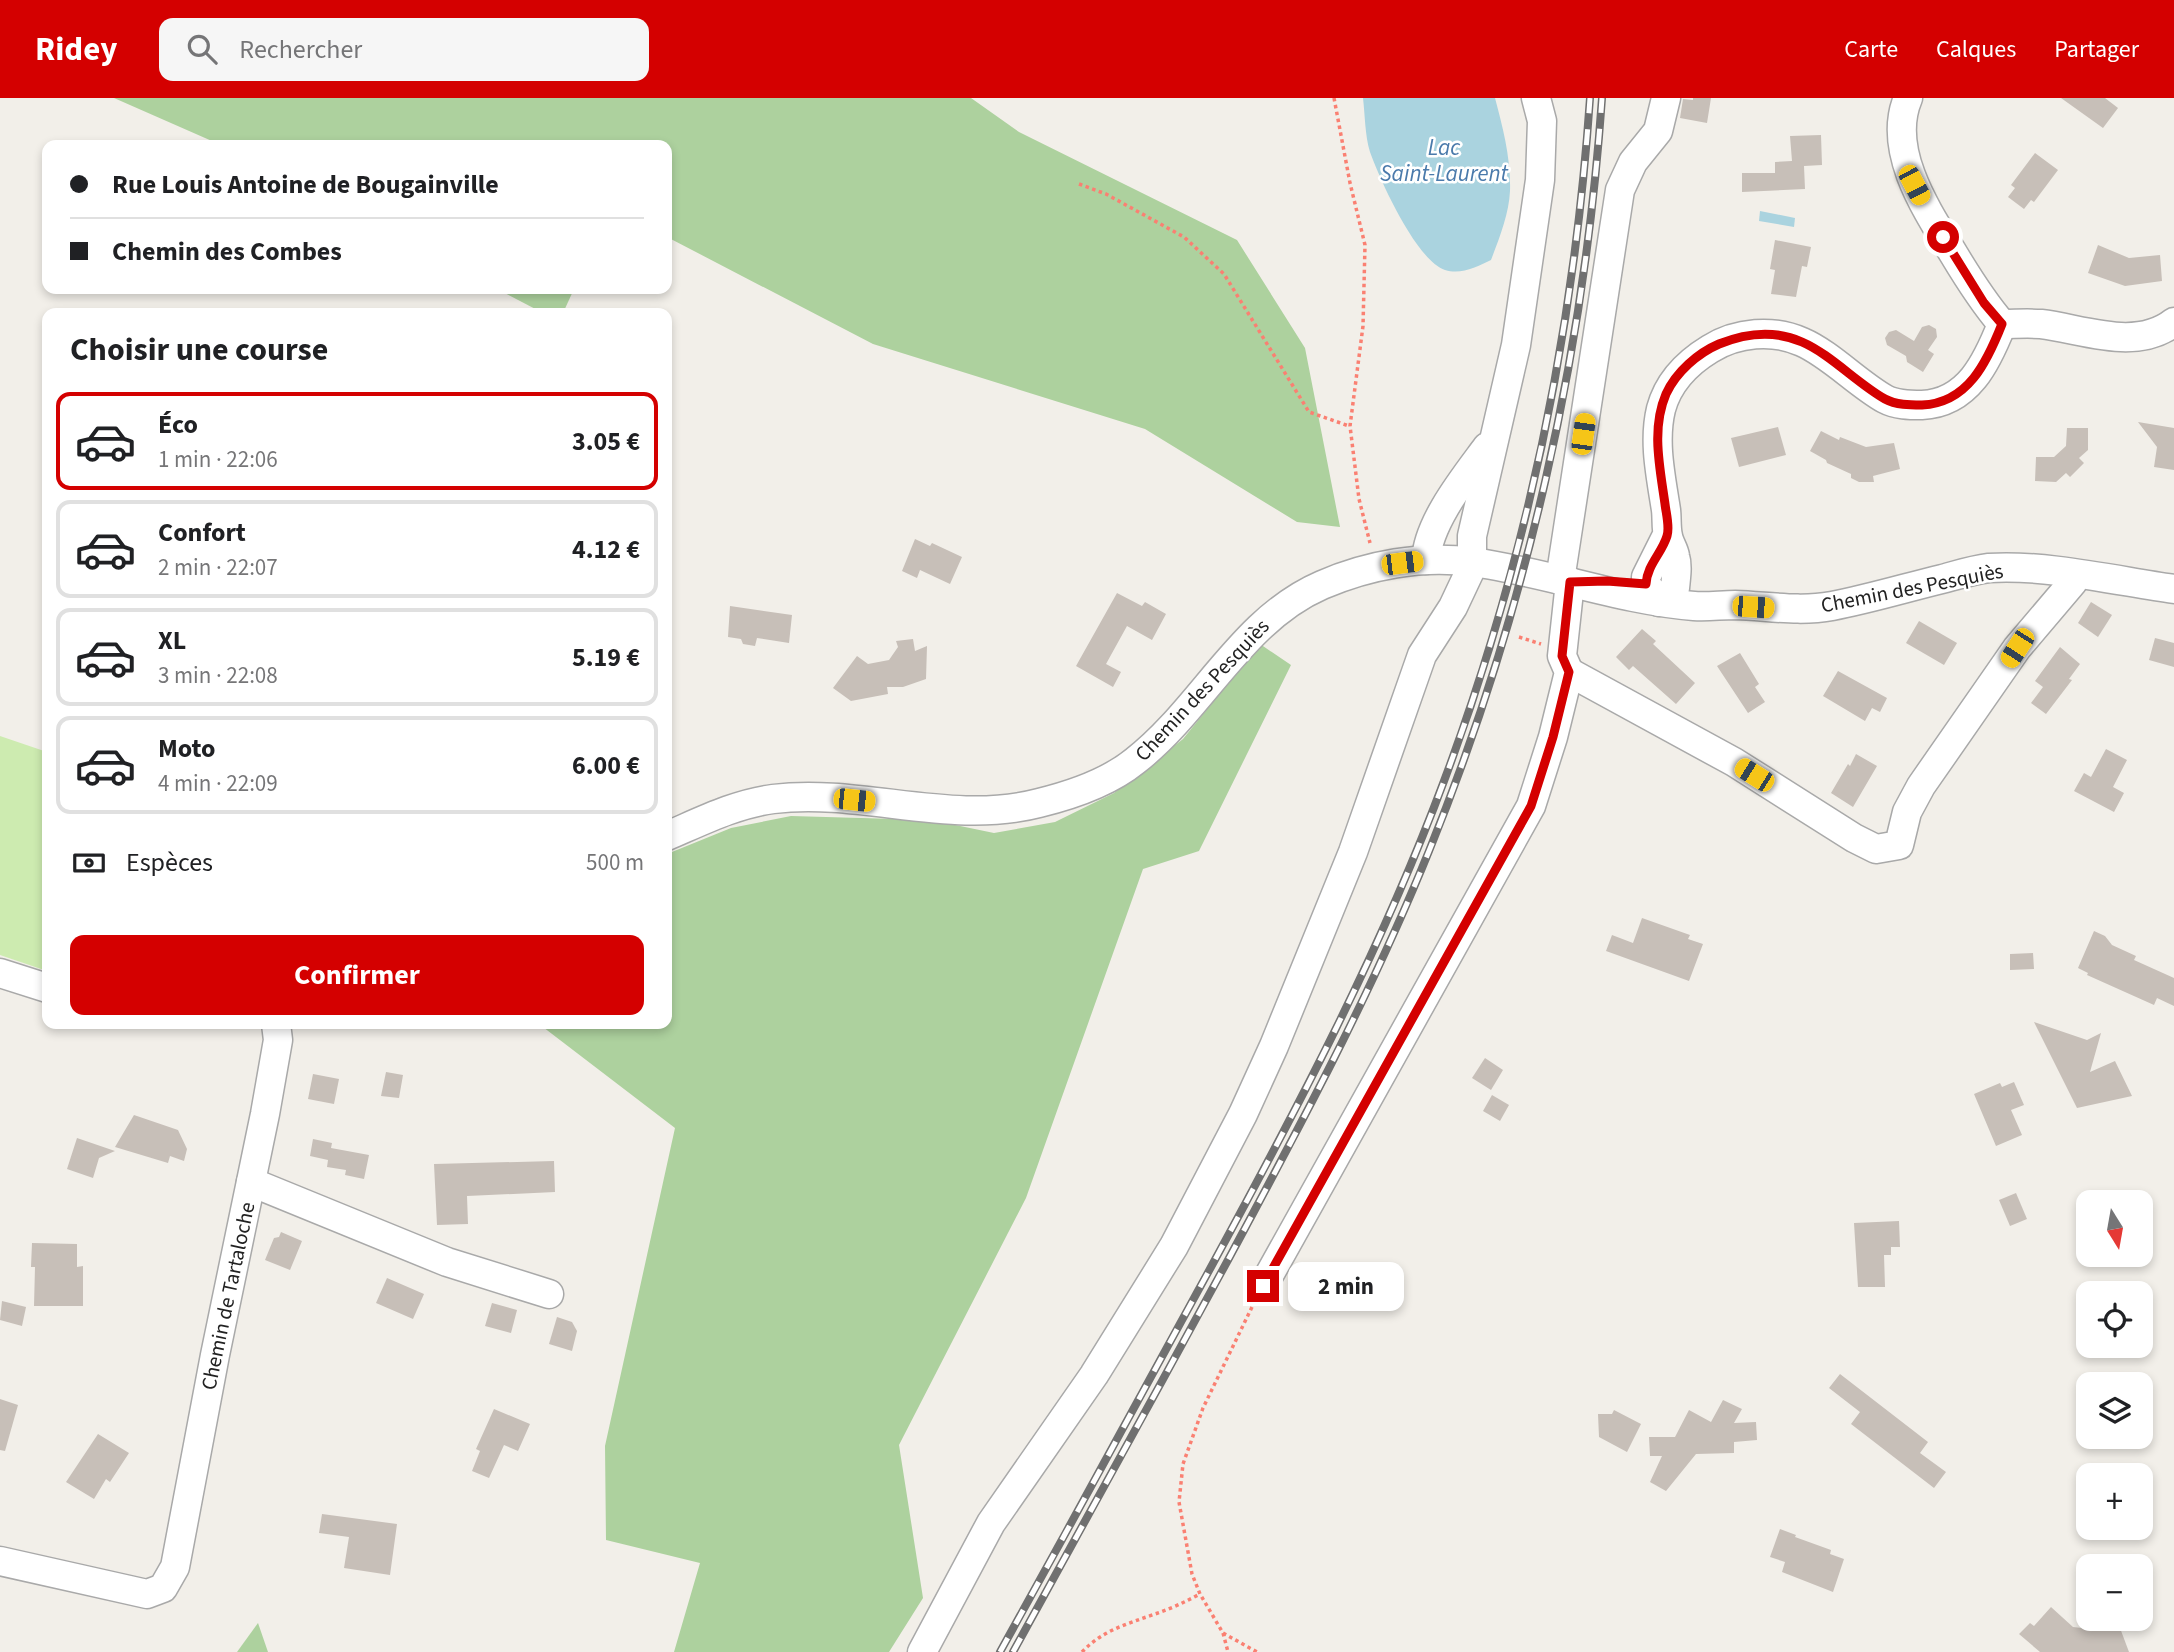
<!DOCTYPE html>
<html lang="fr">
<head>
<meta charset="utf-8">
<style>
	:root { --surface:#fff; --page:#f6f6f6; --text:#202124; --muted:#757577; --line:#e0e0e0; --accent:#d40000 }
	body { margin:0; font-family:"Source Sans 3",sans-serif; background:var(--page); color:var(--text); height:100vh; display:flex; flex-direction:column; font-size:26px; white-space:nowrap }
	* { box-sizing:border-box; margin:0 }
	p { font-size:23px; color:var(--muted) }
	.icon { flex:none; width:38px; height:38px; fill:none; stroke:currentColor; stroke-width:2; stroke-linecap:round; stroke-linejoin:round }
	.map { position:relative; flex:1; overflow:hidden }
	.details { position:absolute; left:42px; top:210px; width:630px; height:721px; display:flex; flex-direction:column; background:var(--surface); border-radius:14px; box-shadow:0 4px 10px #0003 }
	.details>* { flex:none }
	.banner { position:absolute; left:42px; top:42px; width:630px; height:154px; border-radius:14px; box-shadow:0 4px 10px #0003; display:grid; align-content:center; height:154px; padding:0 28px; background:var(--surface) }
	.needle { width:46px; rotate:169deg }
	.fabs { position:absolute; left:2076px; top:1092px; display:grid; gap:14px }
	.fabs a { display:grid; place-items:center; width:77px; height:77px; border-radius:14px; background:var(--surface); box-shadow:0 4px 10px #0003; font-size:35px }
	.end { position:absolute; width:32px; height:32px; margin:-16px; border:9px solid #d40000; background:#fff; box-shadow:0 0 0 4px #fff }
	.from { border-radius:50% }
	.bubble { position:absolute; height:49px; border-radius:14px; background:var(--surface); box-shadow:0 4px 10px #0003; font-size:23px; font-weight:700; line-height:49px; text-align:center }
	.car { position:absolute; width:21px; height:42px; margin:-21px -10px; border-radius:9px; box-shadow:0 0 5px 2px #0007; background:linear-gradient(#f5c518 24%,#345 0 40%,#f5c518 0 76%,#345 0 86%,#f5c518 0) }
	.banner b { display:flex; align-items:center; gap:24px; height:66px; font-size:26px }
	.banner b+b { border-top:2px solid var(--line) }
	.banner i { width:18px; height:18px; background:var(--text) }
	ul { padding:0; list-style:none }
	li { display:flex; align-items:center; gap:21px; height:98px; margin:0 14px 10px; padding:0 14px; border:4px solid var(--line); border-radius:14px }
	li div { flex:1 }
	li b { display:block; font-size:26px }
	li em { font-style:normal; font-weight:700 }
	li.on { border-color:var(--accent) }
	li>.icon { width:63px; height:63px; stroke-width:1.5 }
	h2 { padding:0 28px; font-size:32px; line-height:84px }
	.pay { display:flex; align-items:center; gap:18px; height:77px; padding:0 28px; font-size:26px }
	.pay p { margin-inline-start:auto }
	.cta { display:flex; gap:14px; margin-top:auto; padding:14px 28px }
	.cta a { flex:1; height:80px; border-radius:14px; background:var(--accent); color:#fff; font-size:28px; font-weight:700; line-height:80px; text-align:center }
	header { display:flex; align-items:center; gap:42px; box-sizing:border-box; height:98px; padding:0 35px; background:var(--accent); color:#fff }
	header strong { font-size:33px }
	nav { display:flex; gap:38px; margin-inline-start:auto; font-size:24px }
	.search { width:490px; height:63px; background:var(--page); display:flex; align-items:center; gap:18px; box-sizing:border-box; padding:0 24px; border-radius:14px; color:var(--muted); font-size:26px }
	.map>svg:first-child { display:block }
</style>
</head>
<body>
<header>
<strong>Ridey</strong>
<div class="search"><svg class="icon" aria-label="search" viewBox="0 0 24 24"><circle cx="10" cy="10" r="6"/><path d="M15 15l6 6"/></svg>Rechercher</div>
<nav><a>Carte</a><a>Calques</a><a>Partager</a></nav>
</header>
<div class="map">
<svg width="2174" height="1554" viewBox="0 0 2174 1554">
	<rect width="100%" height="100%" fill="#f2efe9"/>
	<!-- grass -->
	<polygon fill="#cdebb0" points="0,638 47,654 47,873 0,857"/>
	<!-- forest -->
	<g fill="#add19e">
		<polygon points="114,0 971,0 1019,34 1237,142 1305,250 1340,429 1297,424 1145,331 873,246 667,139 667,47 221,47"/>
		<polygon points="497,191 574,191 563,215 543,215"/>
		<polygon points="1260,546 1291,567 1199,753 1143,771 1026,1100 899,1347 923,1500 889,1554 674,1554 700,1465 606,1442 605,1348 675,1030 539,926 667,926 667,756 731,730 791,718 931,722 994,735 1055,724 1114,695 1183,641"/>
		<polygon points="258,1525 268,1554 237,1554"/>
	</g>
	<!-- water -->
	<g fill="#aad3df">
		<path d="M1363 0H1495C1503 30 1511 61 1510 93 1509 116 1499 141 1491 162 1477 169 1461 177 1445 172 1416 162 1380 82 1370 54 1365 38 1365 17 1363 0Z"/>
		<polygon points="1760,113 1795,120 1794,129 1759,123"/>
	</g>
	<!-- building -->
	<g fill="#c7bfb8">
		<polygon points="1693,0 1711,0 1707,25 1680,20 1683,1 1693,2"/>
		<polygon points="2061,0 2105,0 2118,10 2103,30"/>
		<polygon points="1821,37 1822,67 1804,68 1805,91 1742,94 1742,75 1775,75 1775,64 1792,63 1790,38"/>
		<polygon points="2035,55 2058,72 2034,104 2031,102 2024,111 2008,99 2015,90 2011,87"/>
		<polygon points="1775,142 1811,149 1807,169 1802,168 1796,199 1771,196 1775,172 1770,171"/>
		<polygon points="2098,147 2129,160 2160,157 2162,183 2125,188 2088,175"/>
		<polygon points="1929,227 1936,231 1937,239 1928,252 1934,256 1923,274 1907,264 1906,258 1887,247 1885,240 1889,234 1896,232 1914,243 1922,229"/>
		<polygon points="2138,324 2174,330 2174,372 2154,369 2157,349"/>
		<polygon points="1778,329 1786,357 1739,369 1731,340"/>
		<polygon points="2067,330 2088,330 2088,352 2079,360 2084,365 2070,379 2066,375 2056,384 2035,383 2036,359 2054,359 2066,348"/>
		<polygon points="1821,333 1839,342 1840,339 1866,349 1894,345 1900,371 1873,378 1874,384 1859,384 1851,380 1851,376 1827,365 1826,362 1810,353"/>
		<polygon points="915,441 930,448 932,445 962,459 950,486 920,472 917,480 902,473"/>
		<polygon points="1117,495 1142,508 1145,504 1166,516 1152,542 1127,528 1106,566 1121,574 1113,589 1076,568"/>
		<polygon points="2091,504 2112,517 2098,539 2078,525"/>
		<polygon points="730,508 792,517 789,545 757,540 755,548 743,546 741,541 728,539"/>
		<polygon points="1919,523 1957,545 1944,567 1906,545"/>
		<polygon points="1642,531 1656,543 1653,546 1695,585 1676,606 1633,568 1629,572 1616,559"/>
		<polygon points="2155,540 2174,545 2174,569 2149,562"/>
		<polygon points="913,541 915,553 927,548 926,581 903,589 887,589 888,596 851,603 833,590 857,558 868,566 889,562 898,549 896,543"/>
		<polygon points="2060,549 2080,566 2069,581 2072,582 2046,616 2031,605 2043,589 2035,583"/>
		<polygon points="1740,555 1759,586 1755,589 1765,604 1748,615 1717,568"/>
		<polygon points="1838,573 1887,600 1880,614 1872,610 1865,623 1823,598"/>
		<polygon points="2106,651 2127,662 2113,689 2124,695 2114,714 2074,693 2084,675 2091,679"/>
		<polygon points="1856,656 1877,668 1853,709 1831,695 1848,666 1850,668"/>
		<polygon points="1642,820 1690,837 1688,841 1703,846 1689,883 1606,853 1612,837 1633,845"/>
		<polygon points="2094,833 2105,838 2112,847 2136,858 2134,862 2174,880 2174,908 2157,900 2154,907 2087,877 2088,875 2078,870"/>
		<polygon points="2033,855 2034,871 2010,872 2010,856"/>
		<polygon points="2034,924 2087,942 2101,935 2090,974 2115,963 2132,998 2077,1010"/>
		<polygon points="1485,960 1503,972 1491,992 1472,980"/>
		<polygon points="386,974 403,977 399,1000 381,998"/>
		<polygon points="313,976 339,981 334,1006 308,1001"/>
		<polygon points="2014,984 2024,1007 2011,1012 2022,1037 1996,1048 1974,996 2000,985 2002,989"/>
		<polygon points="1492,997 1509,1007 1500,1023 1483,1013"/>
		<polygon points="134,1017 178,1032 187,1051 184,1063 170,1058 168,1065 115,1049"/>
		<polygon points="77,1040 115,1053 99,1060 93,1080 67,1071"/>
		<polygon points="313,1041 332,1045 331,1050 369,1057 364,1081 345,1077 346,1072 327,1069 328,1062 310,1058"/>
		<polygon points="554,1063 555,1094 467,1098 468,1126 437,1127 434,1066"/>
		<polygon points="2016,1095 2027,1121 2010,1128 1999,1102"/>
		<polygon points="1899,1123 1900,1149 1891,1149 1891,1157 1884,1157 1885,1189 1858,1189 1854,1125"/>
		<polygon points="281,1134 302,1143 290,1172 265,1162 274,1140 279,1139"/>
		<polygon points="32,1145 77,1146 77,1169 83,1168 83,1208 34,1208 35,1169 31,1169"/>
		<polygon points="387,1180 424,1196 413,1221 376,1205"/>
		<polygon points="2,1203 26,1209 22,1228 0,1222"/>
		<polygon points="492,1205 517,1212 511,1235 485,1228"/>
		<polygon points="557,1219 572,1224 577,1233 572,1253 549,1246"/>
		<polygon points="1840,1276 1928,1344 1920,1355 1946,1374 1934,1390 1851,1326 1860,1314 1829,1290"/>
		<polygon points="0,1301 18,1307 5,1353 0,1352"/>
		<polygon points="1723,1302 1742,1311 1734,1325 1756,1324 1757,1342 1734,1344 1734,1355 1696,1356 1666,1393 1650,1384 1662,1358 1650,1358 1649,1339 1675,1339 1689,1312 1711,1324"/>
		<polygon points="494,1311 530,1326 518,1353 504,1347 489,1380 472,1373 480,1353 476,1351"/>
		<polygon points="1614,1312 1641,1326 1627,1354 1599,1339 1598,1316 1612,1316"/>
		<polygon points="98,1336 129,1355 110,1384 106,1381 94,1401 66,1384"/>
		<polygon points="322,1416 397,1426 390,1477 344,1470 349,1439 319,1435"/>
		<polygon points="1780,1431 1796,1437 1795,1439 1831,1452 1830,1456 1844,1461 1833,1494 1782,1474 1785,1464 1770,1459"/>
		<polygon points="2051,1509 2073,1529 2090,1531 2109,1525 2112,1533 2120,1530 2129,1554 2040,1554 2019,1536 2030,1525 2034,1528"/>
	</g>
	<g fill="none" stroke-linecap="round" stroke-linejoin="round">
		<!-- minor casing -->
		<g stroke="#a9a9a9" stroke-width="31">
			<g id="minor">
				<path d="M2002 226C2015 226 2028 225 2041 226 2083 231 2136 254 2174 224"/>
				<path d="M1667 437 1646 479V486L1659 504 1675 490C1676 479 1678 468 1675 458 1674 451 1669 445 1668 438 1666 430 1667 420 1666 412 1661 379 1653 344 1661 311 1668 285 1687 265 1710 251 1737 234 1773 231 1802 244 1830 256 1858 286 1885 301 1896 307 1910 307 1922 307 1968 305 1987 264 2002 226 1983 204 1968 180 1953 155 1927 113 1886 52 1908 0"/>
				<path d="M1426 462C1428 424 1465 379 1487 349"/>
				<polyline points="1560,482 1620,92 1633,64 1658,33 1666,0"/>
				<polyline points="1569,574 1734,664 1854,740 1876,751 1899,747 1907,714 1921,688 2017,550 2073,484 2075,476"/>
				<path d="M667 738C702 723 735 706 773 701 862 690 951 728 1039 705 1072 697 1108 685 1135 663 1203 610 1241 522 1322 487 1368 467 1422 457 1472 464 1547 474 1619 502 1694 508 1708 509 1721 507 1735 507 1768 508 1799 514 1832 508 1869 501 1905 490 1942 481 1957 477 1973 472 1989 470 2044 466 2118 483 2174 491"/>
				<polyline points="0,875 47,890"/>
				<polyline points="251,1084 447,1164 549,1196"/>
				<polyline points="1263,1188 1531,708 1553,639 1569,574 1562,558 1570,484"/>
				<polyline points="0,1463 147,1496 163,1490 175,1469 215,1257 265,1016 278,942 276,926"/>
				<polyline points="922,1554 991,1425 1094,1277 1174,1148 1243,1016 1274,948 1353,754 1422,557 1453,509 1469,475 1472,464 1472,438 1516,247 1540,82 1542,23 1536,0"/>
			</g>
		</g>
		<!-- path -->
		<g stroke="#fa8072" stroke-width="3.5" stroke-dasharray="3.5 3.5" stroke-linecap="butt">
			<polyline points="1334,0 1350,85 1365,147 1363,228 1350,328 1359,401 1370,445"/>
			<polyline points="1079,86 1106,96 1184,139 1224,176 1309,314 1349,328"/>
			<polyline points="1519,539 1541,546"/>
			<polyline points="1252,1209 1203,1310 1183,1366 1179,1404 1192,1476 1200,1496 1223,1535 1257,1554"/>
			<polyline points="1223,1535 1228,1554"/>
			<path d="M1082 1554C1103 1532 1127 1526 1155 1516 1170 1511 1185 1504 1200 1496"/>
		</g>
		<!-- minor -->
		<use href="#minor" stroke="#fff" stroke-width="28"/>
		<!-- rail casing -->
		<g stroke="#707070" stroke-width="8">
			<g id="rail">
				<path d="M1000 1554C1071 1426 1141 1297 1211 1169 1297 1011 1381 852 1444 683 1526 464 1574 232 1590 0"/>
				<path d="M1013 1554C1085 1423 1157 1293 1228 1162 1300 1028 1372 894 1429 753 1526 514 1584 258 1602 0"/>
			</g>
		</g>
		<!-- rail -->
		<use href="#rail" stroke="#fff" stroke-width="5" stroke-dasharray="16" stroke-linecap="butt"/>
	</g>
	<g fill="none" stroke-linecap="round" stroke-linejoin="round">
		<!-- route -->
		<path stroke="#d40000" stroke-width="9" d="M1263 1188 1531 708 1553 639 1569 574 1562 558 1570 484 1607 483 1646 486C1647 467 1662 455 1667 438 1670 429 1666 415 1665 406 1660 370 1651 331 1666 296 1676 274 1698 255 1719 246 1746 235 1775 232 1802 244 1830 256 1858 286 1885 301 1896 307 1910 307 1922 307 1968 305 1987 264 2002 226L1984 205 1943 139"/>
	</g>
	<g text-anchor="middle" dominant-baseline="central" stroke-width="5" stroke-linejoin="round" paint-order="stroke">
		<!-- street labels -->
		<g font-size="21" fill="#222" stroke="#fff">
			<text transform="translate(1912 490) rotate(-11)">Chemin des Pesquiès</text>
			<text transform="translate(1202 592) rotate(-47)">Chemin des Pesquiès</text>
			<text transform="translate(228 1198) rotate(-78)">Chemin de Tartaloche</text>
		</g>
		<!-- water labels -->
		<g font-size="23" font-style="italic" fill="#4a7aab" stroke="#fff">
			<text x="1444" y="49">Lac<tspan x="1444" dy="26">Saint-Laurent</tspan></text>
		</g>
	</g>
</svg>
<div class="fabs">
<a><svg class="needle" viewBox="-14 -14 28 28"><path d="M0-13l5 13h-10z" fill="#e53935"/><path d="M0 13l5-13h-10z" fill="#757577"/></svg></a>
<a><svg class="icon" aria-label="locate" viewBox="0 0 24 24"><circle cx="12" cy="12" r="6"/><path d="M12 2v4M12 18v4M2 12h4M18 12h4"/></svg></a>
<a><svg class="icon" aria-label="layers" viewBox="0 0 24 24"><path d="M12 4l9 5-9 5-9-5zM3 14l9 5 9-5"/></svg></a>
<a>+</a>
<a>−</a>
</div>
<i class="end from" style="left:1943px;top:139px"></i>
<i class="end" style="left:1263px;top:1188px"></i>
<div class="bubble" style="left:1288px;top:1164px;width:116px">2 min</div>
<i class="car" style="left:1914px;top:87px;rotate:152deg"></i>
<i class="car" style="left:1583px;top:336px;rotate:8deg"></i>
<i class="car" style="left:1402px;top:465px;rotate:83deg"></i>
<i class="car" style="left:1753px;top:509px;rotate:94deg"></i>
<i class="car" style="left:2017px;top:550px;rotate:213deg"></i>
<i class="car" style="left:1754px;top:677px;rotate:302deg"></i>
<i class="car" style="left:854px;top:702px;rotate:96deg"></i>
<div class="banner">
<b><i class="from"></i>Rue Louis Antoine de Bougainville</b>
<b><i></i>Chemin des Combes</b>
</div>
<section class="details">
<h2>Choisir une course</h2>
<ul>
<li class="on"><svg class="icon" aria-label="car" viewBox="0 0 24 24"><path d="M5 17H2v-5l4-1 3-4h7l3 4 3 1v5h-3M9 17h6M6 11h13"/><circle cx="7" cy="17" r="2"/><circle cx="17" cy="17" r="2"/></svg><div><b>Éco</b><p>1 min · 22:06</p></div><em>3.05 €</em></li>
<li><svg class="icon" aria-label="car" viewBox="0 0 24 24"><path d="M5 17H2v-5l4-1 3-4h7l3 4 3 1v5h-3M9 17h6M6 11h13"/><circle cx="7" cy="17" r="2"/><circle cx="17" cy="17" r="2"/></svg><div><b>Confort</b><p>2 min · 22:07</p></div><em>4.12 €</em></li>
<li><svg class="icon" aria-label="car" viewBox="0 0 24 24"><path d="M5 17H2v-5l4-1 3-4h7l3 4 3 1v5h-3M9 17h6M6 11h13"/><circle cx="7" cy="17" r="2"/><circle cx="17" cy="17" r="2"/></svg><div><b>XL</b><p>3 min · 22:08</p></div><em>5.19 €</em></li>
<li><svg class="icon" aria-label="car" viewBox="0 0 24 24"><path d="M5 17H2v-5l4-1 3-4h7l3 4 3 1v5h-3M9 17h6M6 11h13"/><circle cx="7" cy="17" r="2"/><circle cx="17" cy="17" r="2"/></svg><div><b>Moto</b><p>4 min · 22:09</p></div><em>6.00 €</em></li>
</ul>
<div class="pay"><svg class="icon" aria-label="cash" viewBox="0 0 24 24"><path d="M3 7h18v10H3z"/><circle cx="12" cy="12" r="2"/></svg>Espèces<p>500 m</p></div>
<div class="cta"><a>Confirmer</a></div>
</section>
</div>
</body>
</html>
